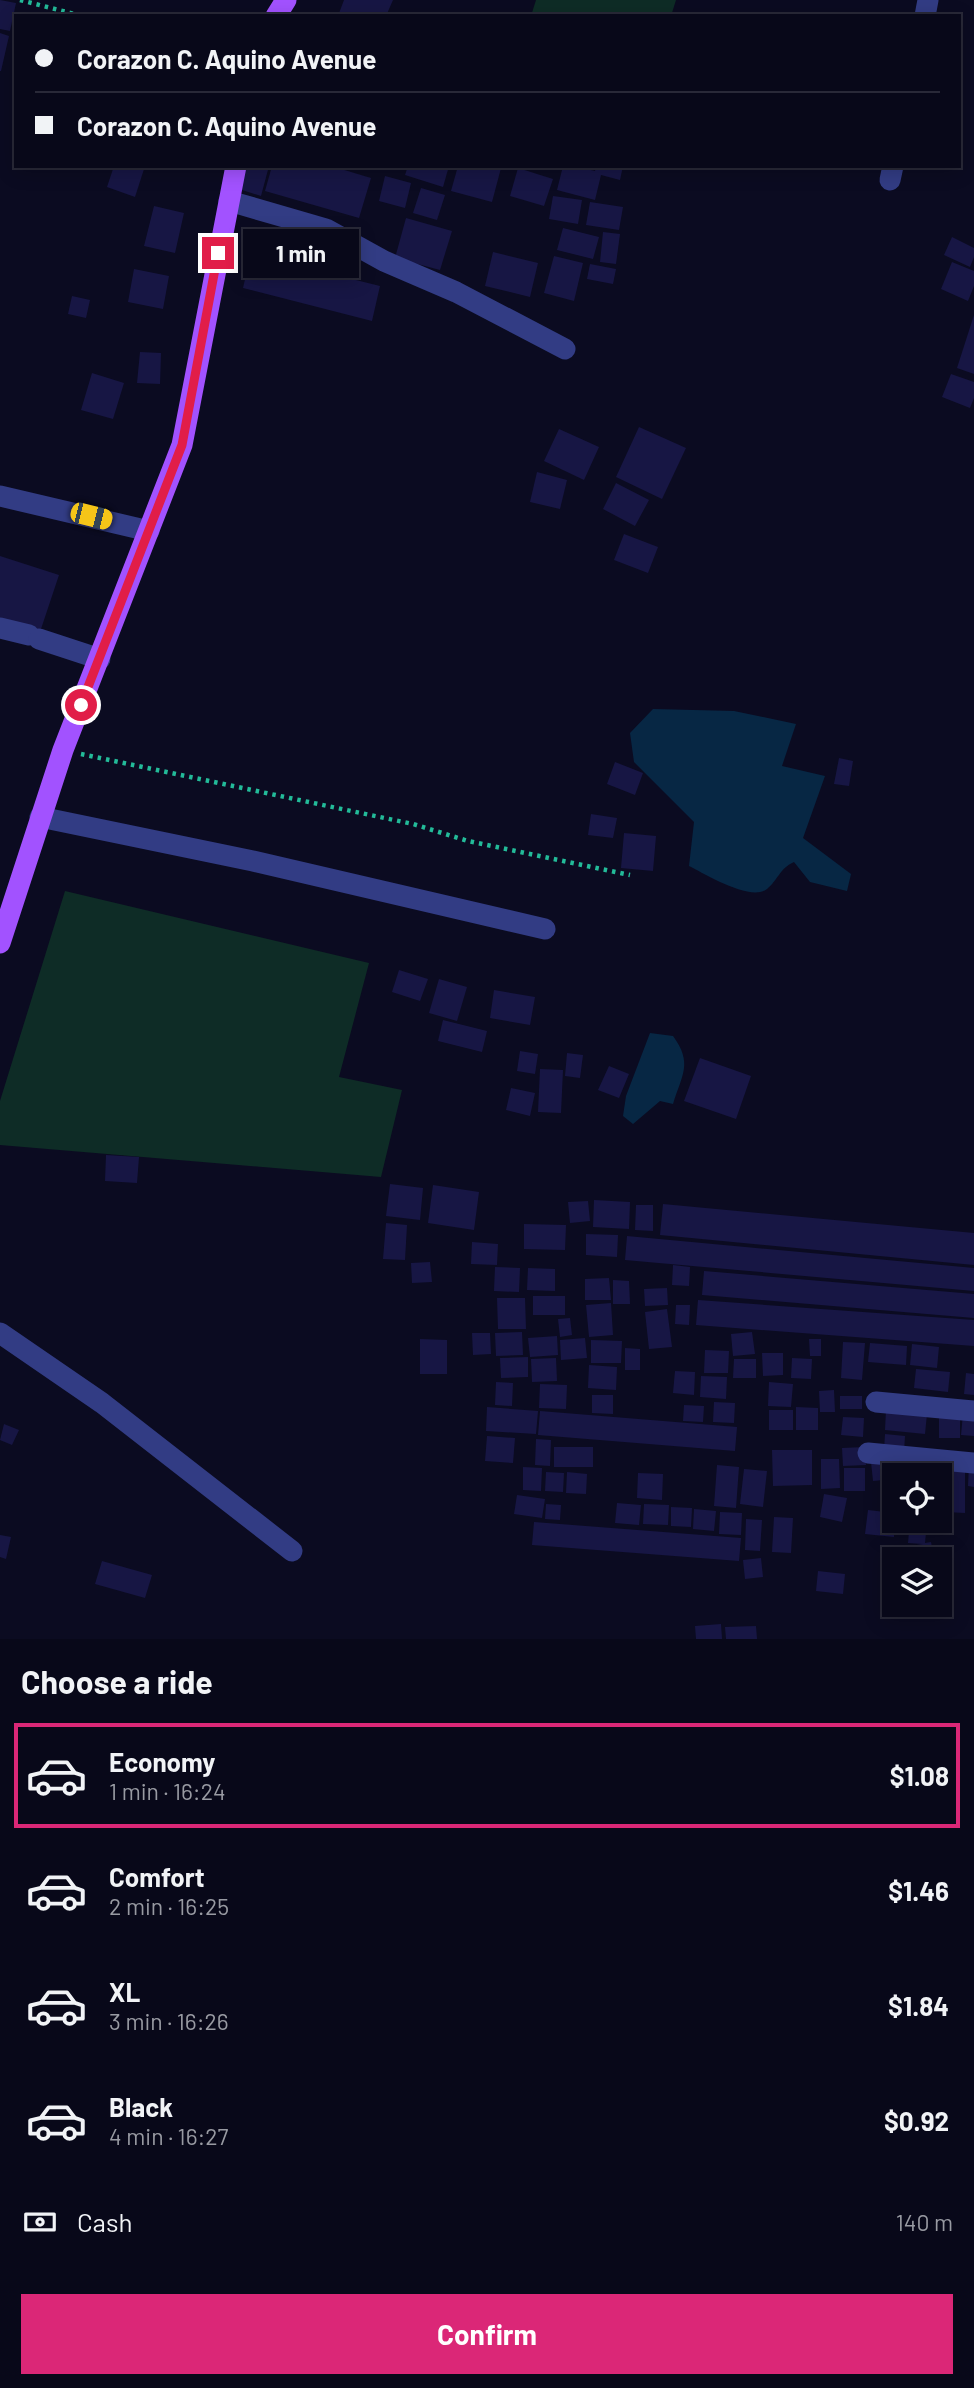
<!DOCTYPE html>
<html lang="en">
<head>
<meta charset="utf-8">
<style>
	:root { --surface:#080819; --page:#161626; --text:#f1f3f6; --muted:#989aa2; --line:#292938; --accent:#db2777 }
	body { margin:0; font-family:Barlow,sans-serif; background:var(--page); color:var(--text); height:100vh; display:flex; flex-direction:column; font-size:26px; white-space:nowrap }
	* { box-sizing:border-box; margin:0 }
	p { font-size:23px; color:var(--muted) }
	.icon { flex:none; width:38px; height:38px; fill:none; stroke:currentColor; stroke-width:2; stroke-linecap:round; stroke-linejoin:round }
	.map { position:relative; height:1639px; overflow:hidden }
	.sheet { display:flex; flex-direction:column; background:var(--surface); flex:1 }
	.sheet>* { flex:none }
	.banner { position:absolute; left:14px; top:14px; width:947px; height:154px; border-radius:0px; box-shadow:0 4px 18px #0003,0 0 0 2px var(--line); display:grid; align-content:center; height:154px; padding:0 21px; background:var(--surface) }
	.tools { position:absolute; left:882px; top:1463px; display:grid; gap:14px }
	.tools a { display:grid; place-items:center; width:70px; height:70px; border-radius:0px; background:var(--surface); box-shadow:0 4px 18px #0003,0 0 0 2px var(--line); font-size:35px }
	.end { position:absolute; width:32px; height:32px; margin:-16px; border:9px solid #e11d48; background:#fff; box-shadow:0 0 0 4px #fff }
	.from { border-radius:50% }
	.bubble { position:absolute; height:49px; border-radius:0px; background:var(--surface); box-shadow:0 4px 18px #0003,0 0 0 2px var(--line); font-size:23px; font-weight:700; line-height:49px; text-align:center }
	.car { position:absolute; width:21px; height:42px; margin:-21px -10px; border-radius:9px; box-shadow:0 0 5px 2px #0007; background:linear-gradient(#f5c518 24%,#345 0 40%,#f5c518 0 76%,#345 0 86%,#f5c518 0) }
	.banner b { display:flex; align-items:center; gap:24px; height:66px; font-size:26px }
	.banner b+b { border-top:2px solid var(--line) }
	.banner i { width:18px; height:18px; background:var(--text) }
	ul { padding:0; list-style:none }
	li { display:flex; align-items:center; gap:21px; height:105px; margin:0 14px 10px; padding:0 7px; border:4px solid transparent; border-radius:0px }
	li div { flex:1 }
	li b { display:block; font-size:26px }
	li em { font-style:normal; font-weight:700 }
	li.on { border-color:var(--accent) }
	li>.icon { width:63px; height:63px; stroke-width:1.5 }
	h2 { padding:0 21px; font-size:32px; line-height:84px }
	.pay { display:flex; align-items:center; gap:18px; height:77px; padding:0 21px; font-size:26px }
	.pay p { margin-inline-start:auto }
	.action { display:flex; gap:14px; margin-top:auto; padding:14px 21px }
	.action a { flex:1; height:80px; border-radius:0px; background:var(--accent); color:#fff; font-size:28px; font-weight:700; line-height:80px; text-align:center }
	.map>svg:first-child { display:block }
</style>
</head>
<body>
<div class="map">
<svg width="974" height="1639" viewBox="0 0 974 1639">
	<rect width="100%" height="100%" fill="#0b0b21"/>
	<!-- green -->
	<g fill="#0e2c26">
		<polygon points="536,0 676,0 671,16 531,16"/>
		<polygon points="65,891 369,963 339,1077 402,1090 381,1177 0,1145 0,1101"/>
	</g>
	<!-- water -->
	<g fill="#072744">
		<path d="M653 709 734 711 796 724 782 766 825 776 803 838 851 874 847 891 810 882 794 862C780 868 778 880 767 889 751 902 705 874 689 866L694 822 634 762 630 733Z"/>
		<path d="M650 1033 673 1036C693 1063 682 1075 673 1104L660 1101 633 1124 623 1116 626 1096Z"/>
	</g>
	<!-- building -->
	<g fill="#171644">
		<polygon points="0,0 16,3 10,31 0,29"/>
		<polygon points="344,0 393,0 386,16 338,16"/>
		<polygon points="0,33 9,36 1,71 0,71"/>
		<polygon points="114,166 145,166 135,197 107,187"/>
		<polygon points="245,166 269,166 261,196 239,189"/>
		<polygon points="272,166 331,166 371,178 359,218 265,191"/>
		<polygon points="408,166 449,166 443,187 405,175"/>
		<polygon points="458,166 501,168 492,202 451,191"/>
		<polygon points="563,166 574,166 595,171 596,166 623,166 620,180 601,175 595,200 557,190"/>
		<polygon points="518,168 553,179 544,206 510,196"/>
		<polygon points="385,176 411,183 405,208 379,201"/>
		<polygon points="421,188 445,195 437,220 413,213"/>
		<polygon points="553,196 582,200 578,224 549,219"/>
		<polygon points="590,202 623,207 619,230 586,225"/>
		<polygon points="154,206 184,213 175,253 144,246"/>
		<polygon points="406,218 452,231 440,270 395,258"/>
		<polygon points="563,228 599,237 593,259 557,250"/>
		<polygon points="603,232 620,234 616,264 600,262"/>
		<polygon points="952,237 974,248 974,257 970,267 944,255"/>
		<polygon points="493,252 538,263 530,297 485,286"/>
		<polygon points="255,255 380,286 372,321 243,288 247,271 251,272"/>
		<polygon points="554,256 583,263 574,301 544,293"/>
		<polygon points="952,262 974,271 974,286 968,301 941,289"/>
		<polygon points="590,264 616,269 613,284 587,279"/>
		<polygon points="134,269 169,276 163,309 128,302"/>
		<polygon points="72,296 90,300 86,318 68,314"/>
		<polygon points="974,315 974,374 957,368"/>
		<polygon points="140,352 161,353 160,384 137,383"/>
		<polygon points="92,373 124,383 113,419 81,410"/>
		<polygon points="951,374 974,382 974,398 970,408 942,397"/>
		<polygon points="639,427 686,448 662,499 616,477"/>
		<polygon points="559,429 599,447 584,480 544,461"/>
		<polygon points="537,472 567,480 560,509 530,502"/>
		<polygon points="616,483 649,500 635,526 603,509"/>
		<polygon points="624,534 658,547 648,573 614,560"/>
		<polygon points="0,556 59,575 39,635 0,622"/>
		<polygon points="839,758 853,761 849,786 834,784"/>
		<polygon points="615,762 643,773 635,795 607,784"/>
		<polygon points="591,814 617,818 613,838 588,835"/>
		<polygon points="624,833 656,836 653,871 621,868"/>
		<polygon points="399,970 428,979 420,1001 392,992"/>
		<polygon points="439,979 467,987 457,1021 429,1013"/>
		<polygon points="494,990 535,997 530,1025 490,1018"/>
		<polygon points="443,1020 487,1031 482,1052 438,1041"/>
		<polygon points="520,1051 538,1054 535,1074 517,1071"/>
		<polygon points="567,1053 583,1055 580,1078 565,1076"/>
		<polygon points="700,1058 751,1076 736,1119 684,1101"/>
		<polygon points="609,1066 629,1074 619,1098 598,1090"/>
		<polygon points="540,1069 563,1070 561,1113 538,1112"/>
		<polygon points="511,1088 535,1093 530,1116 506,1110"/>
		<polygon points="106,1155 139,1157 137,1183 105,1181"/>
		<polygon points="390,1184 423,1188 420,1220 386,1216"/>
		<polygon points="433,1185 479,1192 474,1230 428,1223"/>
		<polygon points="594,1200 630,1202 629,1229 593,1227"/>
		<polygon points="588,1201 590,1221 570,1223 568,1202"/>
		<polygon points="663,1204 974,1233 974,1265 660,1235"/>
		<polygon points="636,1205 653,1205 653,1231 635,1230"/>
		<polygon points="386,1223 407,1225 405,1260 383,1259"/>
		<polygon points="524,1224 566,1225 565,1250 524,1249"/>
		<polygon points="586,1234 618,1235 617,1257 586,1255"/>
		<polygon points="627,1236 974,1268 974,1291 625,1260"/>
		<polygon points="472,1242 498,1244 497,1265 471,1264"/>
		<polygon points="430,1262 432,1282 412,1283 411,1263"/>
		<polygon points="673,1265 690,1267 689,1286 672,1285"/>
		<polygon points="495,1267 520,1268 519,1292 494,1291"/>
		<polygon points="528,1268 555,1269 555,1291 527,1290"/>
		<polygon points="704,1271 974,1294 974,1318 702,1295"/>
		<polygon points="609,1278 611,1300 585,1300 585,1279"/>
		<polygon points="613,1280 629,1281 630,1304 613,1304"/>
		<polygon points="667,1288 668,1305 645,1306 644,1289"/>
		<rect x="533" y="1296" width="32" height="19"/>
		<polygon points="497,1298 525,1298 526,1329 498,1329"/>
		<polygon points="698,1300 974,1320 974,1346 696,1325"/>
		<polygon points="611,1303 613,1335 589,1337 586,1305"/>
		<polygon points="676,1305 690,1305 689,1325 675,1324"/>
		<polygon points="667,1309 672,1347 649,1349 645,1312"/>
		<polygon points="570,1318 572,1335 560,1337 558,1319"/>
		<polygon points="522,1332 523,1355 496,1356 495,1333"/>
		<polygon points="752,1332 755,1354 733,1356 731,1334"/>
		<polygon points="472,1333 490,1333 491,1354 473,1355"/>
		<polygon points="557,1336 558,1355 530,1357 528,1338"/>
		<polygon points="585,1338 587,1358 561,1360 560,1340"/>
		<polygon points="420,1339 447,1340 447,1374 420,1374"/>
		<polygon points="809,1339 821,1339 821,1356 810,1356"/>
		<polygon points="591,1340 622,1341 621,1363 591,1363"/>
		<polygon points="843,1342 865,1343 862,1380 841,1378"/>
		<polygon points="870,1343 907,1346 906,1365 868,1362"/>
		<polygon points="912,1344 939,1347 937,1368 910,1365"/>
		<polygon points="625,1348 640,1349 640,1370 625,1370"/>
		<polygon points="705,1350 729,1351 728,1373 704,1373"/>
		<polygon points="762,1353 783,1353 783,1375 763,1376"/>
		<polygon points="528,1357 528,1377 501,1378 500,1358"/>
		<polygon points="556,1358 557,1381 532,1382 531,1359"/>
		<polygon points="792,1358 812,1359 811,1379 791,1378"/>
		<polygon points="734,1359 756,1359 756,1378 733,1378"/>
		<polygon points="589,1365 617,1367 616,1390 588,1388"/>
		<polygon points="916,1369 950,1372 948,1392 914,1388"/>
		<polygon points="675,1371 695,1372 694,1395 673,1393"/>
		<polygon points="966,1373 974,1374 974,1395 964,1394"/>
		<polygon points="701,1376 727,1377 726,1399 700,1397"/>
		<polygon points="496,1382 513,1383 512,1406 495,1405"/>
		<polygon points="769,1382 793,1384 791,1407 768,1406"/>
		<polygon points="540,1384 567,1385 566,1409 539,1408"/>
		<polygon points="834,1390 835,1412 820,1412 819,1391"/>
		<polygon points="592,1395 613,1395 613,1414 592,1413"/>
		<rect x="840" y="1396" width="22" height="13"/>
		<polygon points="714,1402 735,1403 734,1423 713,1422"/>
		<polygon points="684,1405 704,1406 703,1422 683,1421"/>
		<polygon points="487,1407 538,1411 536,1434 486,1431"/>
		<polygon points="796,1407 818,1408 818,1430 796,1430"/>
		<rect x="769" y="1410" width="24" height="20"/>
		<polygon points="886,1410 927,1414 925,1434 885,1430"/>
		<polygon points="540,1411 737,1427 735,1451 538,1435"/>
		<polygon points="963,1414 974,1415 974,1436 961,1435"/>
		<rect x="939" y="1416" width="21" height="22"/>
		<polygon points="843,1417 864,1418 863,1437 841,1435"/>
		<polygon points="4,1424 19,1430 12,1445 0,1440"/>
		<polygon points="885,1434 905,1436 904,1452 884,1450"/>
		<polygon points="487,1436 515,1438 513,1463 485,1461"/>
		<polygon points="536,1439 551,1440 550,1466 535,1465"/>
		<rect x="554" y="1447" width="39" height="20"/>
		<polygon points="865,1447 866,1465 843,1466 842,1448"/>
		<polygon points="772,1450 812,1450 812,1485 773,1486"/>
		<polygon points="821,1459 839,1459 840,1488 821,1489"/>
		<polygon points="892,1460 894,1479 873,1481 871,1462"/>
		<polygon points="922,1463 923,1475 896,1475 896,1464"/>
		<polygon points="969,1464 974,1464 974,1487 968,1486"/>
		<polygon points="717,1465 739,1467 736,1508 714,1506"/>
		<rect x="928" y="1466" width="14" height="9"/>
		<polygon points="946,1466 965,1466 965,1513 946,1512"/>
		<polygon points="523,1467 542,1468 541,1491 523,1490"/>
		<rect x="844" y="1468" width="21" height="23"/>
		<polygon points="744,1469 767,1471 763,1507 740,1504"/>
		<polygon points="546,1472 564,1473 563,1492 545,1491"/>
		<polygon points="567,1472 587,1474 586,1494 566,1493"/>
		<polygon points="638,1473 663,1474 662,1500 637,1498"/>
		<rect x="890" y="1481" width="4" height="27"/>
		<polygon points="824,1494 847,1498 842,1522 820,1517"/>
		<polygon points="517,1495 545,1499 542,1518 514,1514"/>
		<polygon points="617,1503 641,1505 639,1525 615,1523"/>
		<polygon points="546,1504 561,1505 560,1520 545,1519"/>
		<polygon points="644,1504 669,1505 668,1525 643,1524"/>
		<polygon points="671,1507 692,1508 691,1527 671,1526"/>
		<polygon points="694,1509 716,1511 714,1531 693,1529"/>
		<polygon points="868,1510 894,1513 894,1537 865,1534"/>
		<polygon points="720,1512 742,1513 741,1535 719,1534"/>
		<polygon points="774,1517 793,1518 791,1553 772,1552"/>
		<polygon points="746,1519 762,1520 760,1551 745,1550"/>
		<polygon points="910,1521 927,1522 925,1543 931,1542 934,1559 906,1559 904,1547 923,1544 908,1543"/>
		<polygon points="534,1522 741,1538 739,1561 532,1545"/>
		<polygon points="0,1535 11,1537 6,1559 0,1557"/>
		<polygon points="761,1558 763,1577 745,1579 743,1560"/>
		<polygon points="102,1561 152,1575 145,1598 95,1584"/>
		<polygon points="818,1571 845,1574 843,1594 816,1591"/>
		<polygon points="721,1624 722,1639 696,1639 695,1626"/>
		<polygon points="756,1626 757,1639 726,1639 725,1627"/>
	</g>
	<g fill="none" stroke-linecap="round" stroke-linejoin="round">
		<!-- path -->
		<g stroke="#23bb99" stroke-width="4.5" stroke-dasharray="3.5 5" stroke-linecap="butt">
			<polyline points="20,0 82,16"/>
			<polyline points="81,754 413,824 468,841 630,875"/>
		</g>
		<!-- minor -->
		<g stroke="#323c84" stroke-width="21">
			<polyline points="925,16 928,0"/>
			<polyline points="890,180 893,166"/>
			<polyline points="229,201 326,229 384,261 456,292 565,349"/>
			<polyline points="0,496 149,531"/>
			<polyline points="0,628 29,635"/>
			<polyline points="39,639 100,659"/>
			<polyline points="40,817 253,861 545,929"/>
			<polyline points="0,1333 102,1403 292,1551"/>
			<polyline points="876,1402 974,1411"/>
			<polyline points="868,1453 974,1463"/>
		</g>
		<!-- major -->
		<g stroke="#a252ff" stroke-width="21">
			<polyline points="276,16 286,0"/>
			<polyline points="0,943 63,750 182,445 236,166"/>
		</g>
	</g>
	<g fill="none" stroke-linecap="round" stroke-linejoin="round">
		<!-- route -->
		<polyline stroke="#e11d48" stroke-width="9" points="81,705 182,445 218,253"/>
	</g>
</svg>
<div class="tools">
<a><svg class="icon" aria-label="locate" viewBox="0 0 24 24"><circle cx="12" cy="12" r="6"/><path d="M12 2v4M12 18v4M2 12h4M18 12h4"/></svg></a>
<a><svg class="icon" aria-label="layers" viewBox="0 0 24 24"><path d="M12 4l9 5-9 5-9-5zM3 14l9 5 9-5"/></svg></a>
</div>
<i class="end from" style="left:81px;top:705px"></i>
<i class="end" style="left:218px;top:253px"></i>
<div class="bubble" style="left:243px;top:229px;width:116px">1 min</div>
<i class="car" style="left:91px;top:516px;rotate:104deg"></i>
<div class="banner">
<b><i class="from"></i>Corazon C. Aquino Avenue</b>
<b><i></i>Corazon C. Aquino Avenue</b>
</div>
</div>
<section class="sheet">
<h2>Choose a ride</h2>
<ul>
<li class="on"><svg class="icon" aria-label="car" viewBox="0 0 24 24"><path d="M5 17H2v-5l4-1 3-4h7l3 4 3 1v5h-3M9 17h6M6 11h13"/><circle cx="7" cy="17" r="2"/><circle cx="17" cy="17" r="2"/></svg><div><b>Economy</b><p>1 min · 16:24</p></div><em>$1.08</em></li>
<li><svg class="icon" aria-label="car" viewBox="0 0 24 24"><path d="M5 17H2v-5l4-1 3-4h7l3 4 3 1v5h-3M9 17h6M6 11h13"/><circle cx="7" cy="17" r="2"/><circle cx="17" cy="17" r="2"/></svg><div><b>Comfort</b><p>2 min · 16:25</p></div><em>$1.46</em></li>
<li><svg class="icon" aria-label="car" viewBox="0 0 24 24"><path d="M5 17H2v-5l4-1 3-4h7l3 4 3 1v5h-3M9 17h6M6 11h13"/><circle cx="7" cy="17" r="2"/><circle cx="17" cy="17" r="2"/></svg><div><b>XL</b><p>3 min · 16:26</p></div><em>$1.84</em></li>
<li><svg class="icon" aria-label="car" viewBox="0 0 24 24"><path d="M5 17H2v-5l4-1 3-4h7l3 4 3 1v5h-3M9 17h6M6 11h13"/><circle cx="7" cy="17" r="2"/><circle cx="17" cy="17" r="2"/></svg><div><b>Black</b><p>4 min · 16:27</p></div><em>$0.92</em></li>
</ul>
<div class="pay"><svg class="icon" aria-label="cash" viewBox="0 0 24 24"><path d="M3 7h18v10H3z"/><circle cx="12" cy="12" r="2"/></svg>Cash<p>140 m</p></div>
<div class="action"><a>Confirm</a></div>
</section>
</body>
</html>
